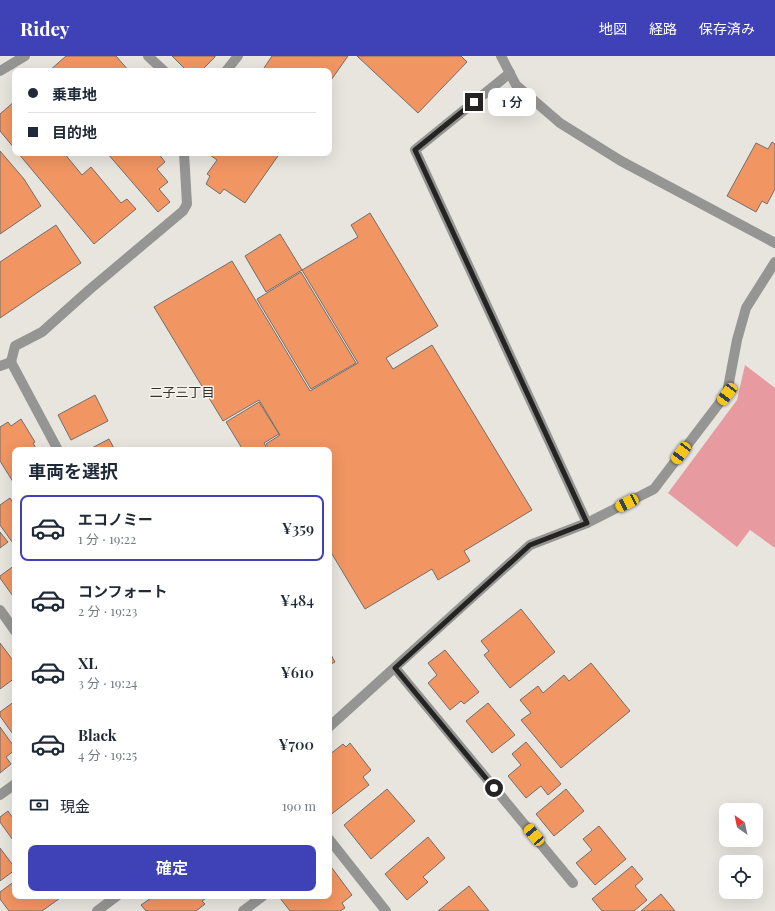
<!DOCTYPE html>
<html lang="ja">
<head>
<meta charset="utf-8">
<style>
	:root { --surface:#fff; --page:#f2f2f3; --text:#1f2937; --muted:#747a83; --line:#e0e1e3; --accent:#3f42b6 }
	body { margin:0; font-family:"Playfair Display","Noto Sans JP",serif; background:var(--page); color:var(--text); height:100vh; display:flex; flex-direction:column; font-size:15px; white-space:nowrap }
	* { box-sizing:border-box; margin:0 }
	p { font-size:13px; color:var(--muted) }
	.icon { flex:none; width:22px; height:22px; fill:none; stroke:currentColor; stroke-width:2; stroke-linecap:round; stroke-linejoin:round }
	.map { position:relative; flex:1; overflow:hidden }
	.drawer { position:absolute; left:12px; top:391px; width:320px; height:452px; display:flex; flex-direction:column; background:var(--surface); border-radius:8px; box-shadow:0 4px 16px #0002 }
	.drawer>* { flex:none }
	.banner { position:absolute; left:12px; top:12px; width:320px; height:88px; border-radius:8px; box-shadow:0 4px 16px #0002; display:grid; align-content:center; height:88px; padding:0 16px; background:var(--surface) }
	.needle { width:26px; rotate:327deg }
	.tools { position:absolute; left:719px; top:747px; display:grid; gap:8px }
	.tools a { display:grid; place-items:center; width:44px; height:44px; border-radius:8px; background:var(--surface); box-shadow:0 4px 16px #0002; font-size:20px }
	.end { position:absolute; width:18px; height:18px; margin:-9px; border:5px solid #252422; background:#fff; box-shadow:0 0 0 2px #fff }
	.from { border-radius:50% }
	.bubble { position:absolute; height:28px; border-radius:8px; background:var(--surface); box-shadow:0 4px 16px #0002; font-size:13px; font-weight:600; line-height:28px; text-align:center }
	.car { position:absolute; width:12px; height:24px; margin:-12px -6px; border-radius:5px; box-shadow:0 0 3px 1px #0007; background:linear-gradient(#f5c518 24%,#345 0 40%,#f5c518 0 76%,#345 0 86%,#f5c518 0) }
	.banner b { display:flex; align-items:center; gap:14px; height:38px; font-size:15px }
	.banner b+b { border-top:1px solid var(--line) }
	.banner i { width:10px; height:10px; background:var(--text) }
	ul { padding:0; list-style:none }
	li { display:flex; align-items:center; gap:12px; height:66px; margin:0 8px 6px; padding:0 8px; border:2px solid transparent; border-radius:8px }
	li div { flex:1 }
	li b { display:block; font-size:15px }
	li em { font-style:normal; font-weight:600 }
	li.on { border-color:var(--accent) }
	li>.icon { width:36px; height:36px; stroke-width:1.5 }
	h2 { padding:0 16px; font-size:18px; line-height:48px }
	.pay { display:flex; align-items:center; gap:10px; height:44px; padding:0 16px; font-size:15px }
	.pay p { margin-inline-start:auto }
	.button { display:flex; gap:8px; margin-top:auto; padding:8px 16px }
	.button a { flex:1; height:46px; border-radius:8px; background:var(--accent); color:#fff; font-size:16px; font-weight:600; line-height:46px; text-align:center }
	header { display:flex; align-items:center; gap:24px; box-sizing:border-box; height:56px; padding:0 20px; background:var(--accent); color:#fff }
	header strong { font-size:19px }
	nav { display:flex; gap:22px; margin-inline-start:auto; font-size:14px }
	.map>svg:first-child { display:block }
</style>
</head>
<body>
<header>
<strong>Ridey</strong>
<nav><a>地図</a><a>経路</a><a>保存済み</a></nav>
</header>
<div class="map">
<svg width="775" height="855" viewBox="0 0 775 855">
	<rect width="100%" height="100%" fill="#e8e5df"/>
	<!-- green -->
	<polygon fill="#e79a9f" points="745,309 775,332 775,492 750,474 737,491 668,437 737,344"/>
	<!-- building -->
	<g fill="#f19562" stroke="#736e6b">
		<polygon points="66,0 116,0 129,15 49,15"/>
		<polygon points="172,0 215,0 215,1 201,15 187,15"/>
		<polygon points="272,0 348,0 329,27 329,15 262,15"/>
		<polygon points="357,0 461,0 467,6 418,57"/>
		<polygon points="15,45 15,93 0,75 0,58"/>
		<polygon points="772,86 775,88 775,133 767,148 762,145 756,156 727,140 756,87 768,93"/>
		<polygon points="0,95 24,123 41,150 0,178"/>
		<polygon points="18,97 64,97 82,119 91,111 121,147 127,143 136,153 94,188"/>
		<polygon points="107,97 158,97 165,106 157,113 168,126 159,133 170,146 158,156"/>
		<polygon points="211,97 280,97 245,147 224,133 220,138 206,128 210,120 207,118 217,104 210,99"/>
		<polygon points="370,157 438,270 386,302 393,313 432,289 532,454 464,495 470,505 438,524 432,513 365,553 329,493 329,394 270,394 266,388 280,379 259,344 223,365 154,251 232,205 310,335 358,307 302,214 358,181 351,169"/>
		<polygon points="56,169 81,207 0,262 0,206"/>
		<polygon points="280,178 302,214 266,236 245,200"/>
		<polygon points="301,216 356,307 311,333 257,243"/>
		<polygon points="95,339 108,365 71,384 58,359"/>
		<polygon points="259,346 279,378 264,387 268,394 243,394 226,366"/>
		<polygon points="21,363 35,386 33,387 37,394 15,394 15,429 0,405 0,371 8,366 11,370"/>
		<polygon points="109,383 115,394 88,394"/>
		<polygon points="10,442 15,450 15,490 0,469 0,449"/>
		<polygon points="0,476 8,486 0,492"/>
		<polygon points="15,509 15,543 0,522 0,520"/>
		<polygon points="521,553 555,596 510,632 484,599 489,595 481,585"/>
		<polygon points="0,587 15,607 15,622 0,633"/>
		<polygon points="445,594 479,636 464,648 461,645 450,654 428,627 437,619 428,607"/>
		<polygon points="329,595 335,606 329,609"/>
		<polygon points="591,607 630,655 561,712 521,664 531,657 520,644 538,630 543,637 564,619 569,625"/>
		<polygon points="15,645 15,681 0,660 0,656"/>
		<polygon points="488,647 515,679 492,697 466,665"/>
		<polygon points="0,671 15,692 15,694 6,701 11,708 0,717"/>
		<polygon points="526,686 561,728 548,739 541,730 526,742 508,720 521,709 512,698"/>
		<polygon points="350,687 371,714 363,721 369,729 329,760 329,699 343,688 346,691"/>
		<polygon points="387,733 415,765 371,803 344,769"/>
		<polygon points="566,733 584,755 554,780 536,758"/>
		<polygon points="8,755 15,765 15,787 0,766 0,761"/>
		<polygon points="599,770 626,803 595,829 576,807 592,794 583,783"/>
		<polygon points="428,781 445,802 423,821 428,826 407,844 385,818"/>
		<polygon points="0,792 15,812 15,814 0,825"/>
		<polygon points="329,808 352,839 342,847 345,852 340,855 290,855 280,842 283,840 329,840"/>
		<polygon points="632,810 643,823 635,830 647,844 634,855 602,855 592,843"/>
		<polygon points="15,825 15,840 63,840 42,855 9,855 0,843 0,836"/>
		<polygon points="469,830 489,855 438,855"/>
		<polygon points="661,838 675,855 641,855"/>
		<polygon points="154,840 209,840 202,845 205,848 196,855 146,855 141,849"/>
	</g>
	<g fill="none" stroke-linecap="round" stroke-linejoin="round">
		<!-- minor -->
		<g stroke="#959693" stroke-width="10">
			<polyline points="148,0 164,15"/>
			<polyline points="501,0 516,29 560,67 621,105 775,187"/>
			<polyline points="0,15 25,0"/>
			<polyline points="226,15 238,0"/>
			<polyline points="510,17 415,94 587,467"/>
			<polyline points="11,306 15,290 42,276 89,234 183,155 187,148 184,97"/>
			<polyline points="0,310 11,306 58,394"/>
			<polyline points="0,554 15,575"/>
			<polyline points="395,612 573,827"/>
			<polyline points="329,671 530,489 587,467 654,433 727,337 737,284 746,252 775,206"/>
			<polyline points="0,739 15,728"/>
			<polyline points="329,783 386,855"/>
			<polyline points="97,855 117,840"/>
			<polyline points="243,855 263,840"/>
		</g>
	</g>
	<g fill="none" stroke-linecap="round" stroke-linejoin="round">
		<!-- route -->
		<polyline stroke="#252422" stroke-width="5" points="474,46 415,94 587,467 530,489 395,612 494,732"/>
	</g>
	<g text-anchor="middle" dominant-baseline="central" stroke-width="3" stroke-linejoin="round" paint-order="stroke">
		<!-- neighbourhood labels -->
		<g font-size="13" fill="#34322e" stroke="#f5f2ec">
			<text x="182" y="335">二子三丁目</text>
		</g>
	</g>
</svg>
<div class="tools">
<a><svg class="needle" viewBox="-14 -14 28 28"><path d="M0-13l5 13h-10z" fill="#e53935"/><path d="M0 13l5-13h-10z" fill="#747a83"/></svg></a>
<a><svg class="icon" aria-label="locate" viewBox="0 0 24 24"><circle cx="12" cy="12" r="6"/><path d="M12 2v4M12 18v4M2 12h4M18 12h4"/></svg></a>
</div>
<i class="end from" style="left:494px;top:732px"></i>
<i class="end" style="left:474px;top:46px"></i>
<div class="bubble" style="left:488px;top:32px;width:48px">1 分</div>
<i class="car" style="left:727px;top:338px;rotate:217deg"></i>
<i class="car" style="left:681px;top:397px;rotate:217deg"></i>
<i class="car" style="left:627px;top:447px;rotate:243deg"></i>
<i class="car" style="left:534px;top:779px;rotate:320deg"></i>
<div class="banner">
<b><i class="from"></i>乗車地</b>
<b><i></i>目的地</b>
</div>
<section class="drawer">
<h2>車両を選択</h2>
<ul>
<li class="on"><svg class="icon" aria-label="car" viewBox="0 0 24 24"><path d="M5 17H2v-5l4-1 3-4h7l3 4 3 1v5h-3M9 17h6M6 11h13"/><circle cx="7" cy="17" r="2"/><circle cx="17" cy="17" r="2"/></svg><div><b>エコノミー</b><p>1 分 · 19:22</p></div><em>¥359</em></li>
<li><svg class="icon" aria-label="car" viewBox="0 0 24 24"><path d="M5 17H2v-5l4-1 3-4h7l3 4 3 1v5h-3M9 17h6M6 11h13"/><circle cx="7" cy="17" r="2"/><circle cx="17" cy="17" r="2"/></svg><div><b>コンフォート</b><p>2 分 · 19:23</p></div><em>¥484</em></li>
<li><svg class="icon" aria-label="car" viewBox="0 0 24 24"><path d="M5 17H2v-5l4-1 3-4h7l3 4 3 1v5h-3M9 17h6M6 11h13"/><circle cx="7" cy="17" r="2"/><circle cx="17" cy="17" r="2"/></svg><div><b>XL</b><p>3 分 · 19:24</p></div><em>¥610</em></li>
<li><svg class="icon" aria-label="car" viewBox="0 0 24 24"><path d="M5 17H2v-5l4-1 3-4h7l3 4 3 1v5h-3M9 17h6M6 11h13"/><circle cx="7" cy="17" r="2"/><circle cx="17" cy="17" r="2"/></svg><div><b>Black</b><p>4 分 · 19:25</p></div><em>¥700</em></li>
</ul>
<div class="pay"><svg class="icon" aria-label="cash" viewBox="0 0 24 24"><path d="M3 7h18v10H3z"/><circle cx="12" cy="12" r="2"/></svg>現金<p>190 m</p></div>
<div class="button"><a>確定</a></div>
</section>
</div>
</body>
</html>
